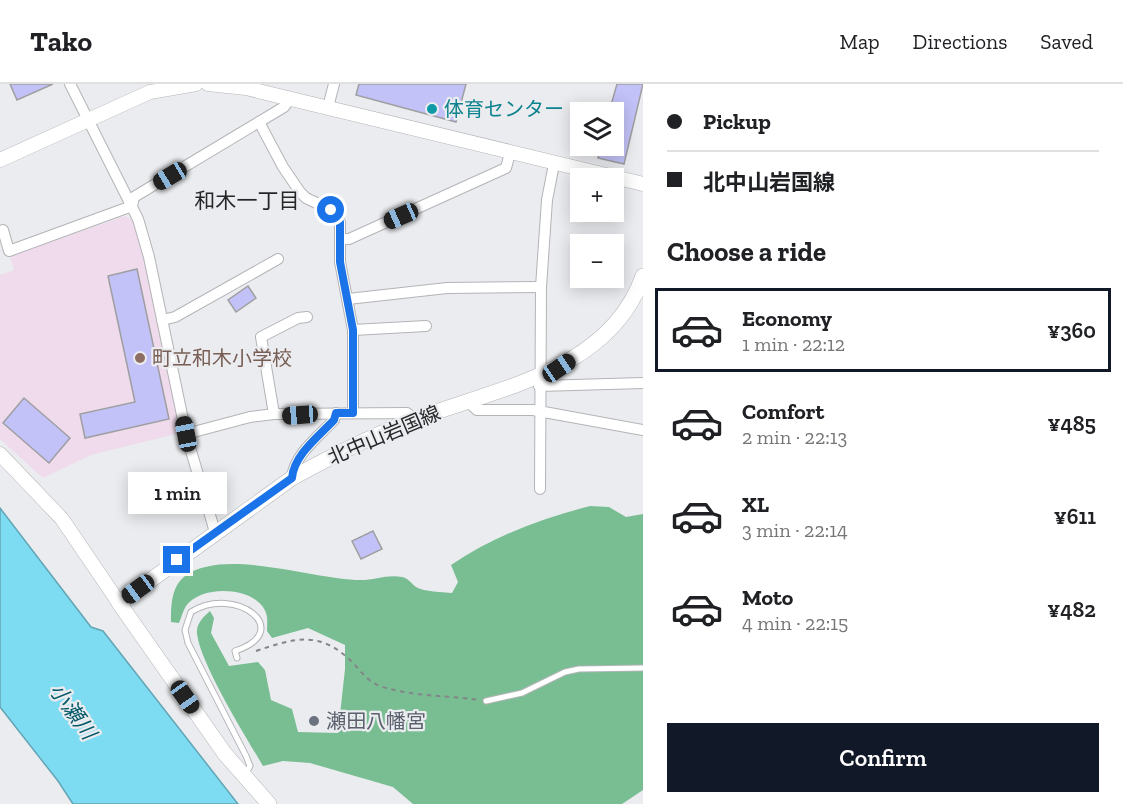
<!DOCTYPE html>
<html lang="en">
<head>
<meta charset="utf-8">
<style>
	:root { --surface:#fff; --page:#f2f2f2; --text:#202124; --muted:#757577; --line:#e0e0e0; --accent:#111827 }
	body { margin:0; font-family:"Zilla Slab","Noto Sans JP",serif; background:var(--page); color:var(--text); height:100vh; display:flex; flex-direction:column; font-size:22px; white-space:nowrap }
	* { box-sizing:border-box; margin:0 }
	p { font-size:20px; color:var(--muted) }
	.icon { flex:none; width:33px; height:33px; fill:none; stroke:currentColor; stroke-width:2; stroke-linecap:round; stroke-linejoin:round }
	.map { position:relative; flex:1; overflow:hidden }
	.sheet { display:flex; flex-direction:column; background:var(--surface); width:480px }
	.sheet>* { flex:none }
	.hud { display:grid; align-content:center; height:132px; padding:0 24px; background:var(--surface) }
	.controls { position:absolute; left:570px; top:18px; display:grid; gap:12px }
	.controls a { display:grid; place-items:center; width:54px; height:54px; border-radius:0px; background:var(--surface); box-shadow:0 3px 15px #0003; font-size:30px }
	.end { position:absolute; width:27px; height:27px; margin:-14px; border:8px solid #1a73e8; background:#fff; box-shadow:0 0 0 3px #fff }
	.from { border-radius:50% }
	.bubble { position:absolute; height:42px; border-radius:0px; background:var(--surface); box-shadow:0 3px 15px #0003; font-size:20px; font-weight:600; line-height:42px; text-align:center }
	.car { position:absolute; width:18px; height:36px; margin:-18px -9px; border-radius:8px; box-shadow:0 0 4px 2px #0007; background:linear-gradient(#222 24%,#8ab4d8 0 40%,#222 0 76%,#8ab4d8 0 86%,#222 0) }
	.hud b { display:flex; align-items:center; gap:21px; height:57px; font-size:22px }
	.hud b+b { border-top:2px solid var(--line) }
	.hud i { width:15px; height:15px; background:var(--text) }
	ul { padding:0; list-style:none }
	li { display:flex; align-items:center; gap:18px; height:84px; margin:0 12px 9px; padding:0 12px; border:3px solid transparent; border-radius:0px }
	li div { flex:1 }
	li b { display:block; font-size:22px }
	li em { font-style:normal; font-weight:600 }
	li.on { border-color:var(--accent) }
	li>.icon { width:54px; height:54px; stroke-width:1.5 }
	h2 { padding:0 24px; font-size:27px; line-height:72px }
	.action { display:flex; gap:12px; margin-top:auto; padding:12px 24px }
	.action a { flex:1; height:69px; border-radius:0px; background:var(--accent); color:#fff; font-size:24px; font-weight:600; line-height:69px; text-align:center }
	header { display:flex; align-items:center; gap:36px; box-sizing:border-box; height:84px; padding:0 30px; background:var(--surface); border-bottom:2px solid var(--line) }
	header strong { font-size:28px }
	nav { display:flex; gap:33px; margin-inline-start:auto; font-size:21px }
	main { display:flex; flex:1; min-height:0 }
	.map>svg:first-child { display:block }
</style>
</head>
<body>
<header>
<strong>Tako</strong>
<nav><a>Map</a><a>Directions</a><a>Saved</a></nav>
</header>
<main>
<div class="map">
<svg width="643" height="720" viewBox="0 0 643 720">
	<rect width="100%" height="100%" fill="#ebecef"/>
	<!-- education -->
	<polygon fill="#efdbeb" points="125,132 133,136 147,183 180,349 91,371 43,394 0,355 0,191 14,186 10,172"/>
	<!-- forest -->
	<path fill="#79be93" d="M590 422 609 423 626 433 643 430V706L622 720H413L393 703 310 679 283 677 263 682C246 653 201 581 197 550 196 540 203 533 210 527L214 534 211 549 229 582 258 578 265 586 271 616 292 625 298 648 338 649 345 585V561L308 544 272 554 267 547C267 542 268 534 266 529 257 502 201 500 186 522 183 527 181 534 179 539L171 538C171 522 171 503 185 492 225 463 314 496 361 496 374 496 388 490 402 493 408 494 411 499 416 503 425 508 442 508 452 509L458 498 451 481C494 452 540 435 590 422Z"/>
	<!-- water -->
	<polygon fill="#7ddbf2" stroke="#63a5b5" stroke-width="1.5" points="0,424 91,543 103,547 238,720 73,720 58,697 0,623"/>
	<!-- building -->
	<g fill="#c3c2f8" stroke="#9f9fa2" stroke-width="1.5">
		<polygon points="10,0 53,0 17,16"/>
		<polygon points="359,0 466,0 456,38 356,11"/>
		<polygon points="617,0 643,0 624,80 598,74 601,62 614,62 614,28 609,28"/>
		<polygon points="137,185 169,335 85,354 80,330 135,318 108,192"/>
		<polygon points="248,202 256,214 236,228 228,216"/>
		<polygon points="24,314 70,354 49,379 3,339"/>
		<polygon points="373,447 382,465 361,475 352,457"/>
	</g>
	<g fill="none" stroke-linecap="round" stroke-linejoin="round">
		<!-- service casing -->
		<g stroke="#b3b4b7" stroke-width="7">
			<g id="service">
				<path d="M237 574 235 567C296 547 236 500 191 528L185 546 188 559 246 672 250 682 246 689"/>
				<polyline points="486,617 522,609 565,588 579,585 643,584"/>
			</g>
		</g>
		<!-- minor casing -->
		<g stroke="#b3b4b7" stroke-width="12">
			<g id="minor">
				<polyline points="70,0 138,135 149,173 186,350 215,448"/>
				<polyline points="328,23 334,0"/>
				<polyline points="259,38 283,83 300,108 306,114 331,126 340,138 340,178 353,246 353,329"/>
				<polyline points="3,146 9,167 132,122 134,113 284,23 291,14"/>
				<polyline points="342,155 349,155 506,84 510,69"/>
				<polyline points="348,215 447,204 541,203"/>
				<polyline points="162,236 175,233 278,175"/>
				<polyline points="353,246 426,242"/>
				<polyline points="539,302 643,299"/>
				<polyline points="467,317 477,326 533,326 643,346"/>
				<polyline points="274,330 261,253 298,234 307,233"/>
				<polyline points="186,350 250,333 274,330 407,329 415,335"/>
				<path d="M292 394C294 371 318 353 334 336L336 329"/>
				<polyline points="540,405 541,203 547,116 554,80"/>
			</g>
		</g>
		<!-- tertiary casing -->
		<g stroke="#b3b4b7" stroke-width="15">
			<g id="tertiary">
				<polyline points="208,0 246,4 643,100"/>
				<polyline points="0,76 150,8 196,0"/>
				<polyline points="0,370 62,435 119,519"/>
			</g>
		</g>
		<!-- secondary casing -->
		<g stroke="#b3b4b7" stroke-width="16">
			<path id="secondary" d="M269 720 225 670 119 519 292 394C332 372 373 351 416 335 498 304 610 287 643 192"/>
		</g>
		<!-- path -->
		<path stroke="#848587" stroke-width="2" stroke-dasharray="4.5 4.5" stroke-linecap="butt" d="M256 567C295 554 320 546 352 578 361 587 368 598 380 602 412 613 447 611 479 616"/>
		<!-- service -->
		<use href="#service" stroke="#fff" stroke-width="5"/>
		<!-- minor -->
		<use href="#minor" stroke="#fff" stroke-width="10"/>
		<!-- tertiary -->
		<use href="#tertiary" stroke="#fff" stroke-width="14"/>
		<!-- secondary -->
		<use href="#secondary" stroke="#fff" stroke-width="15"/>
	</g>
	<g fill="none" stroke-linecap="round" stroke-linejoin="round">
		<!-- route -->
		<path stroke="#1a73e8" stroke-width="8" d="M177 476 292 394C294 371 318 353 334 336L336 329H353V246L340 178V138L331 126"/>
	</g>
	<!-- markers -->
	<circle fill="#0f9aa8" stroke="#ebecef" stroke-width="2" cx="432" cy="25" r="6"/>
	<circle fill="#8d6e63" stroke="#ebecef" stroke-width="2" cx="140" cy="274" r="6"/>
	<circle fill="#6b7280" stroke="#ebecef" stroke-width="2" cx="314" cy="637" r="6"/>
	<g text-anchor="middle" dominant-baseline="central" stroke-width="4.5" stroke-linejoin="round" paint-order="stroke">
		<!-- culture labels -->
		<g font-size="20" fill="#0d838f" stroke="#ebecef" text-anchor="start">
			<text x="444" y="25">体育センター</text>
		</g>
		<!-- education labels -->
		<g font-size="20" fill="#785e54" stroke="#ebecef" text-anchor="start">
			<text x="152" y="274">町立和木小学校</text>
		</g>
		<!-- street labels -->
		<g font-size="20" fill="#252627" stroke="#ebecef">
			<text transform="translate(384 351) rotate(-23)">北中山岩国線</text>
		</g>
		<!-- worship labels -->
		<g font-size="20" fill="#5b616d" stroke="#ebecef" text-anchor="start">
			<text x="326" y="637">瀬田八幡宮</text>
		</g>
		<!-- neighbourhood labels -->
		<g font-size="21" fill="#252627" stroke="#ebecef">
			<text x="247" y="116">和木一丁目</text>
		</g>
		<!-- water labels -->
		<g font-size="21" font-style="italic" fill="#055a6a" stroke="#ebecef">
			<text transform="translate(73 627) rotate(54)">小瀬川</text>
		</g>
	</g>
</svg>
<div class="controls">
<a><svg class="icon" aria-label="layers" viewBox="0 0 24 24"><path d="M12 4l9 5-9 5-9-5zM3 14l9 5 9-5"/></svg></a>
<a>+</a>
<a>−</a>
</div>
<i class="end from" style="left:331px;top:126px"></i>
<i class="end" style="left:177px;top:476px"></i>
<div class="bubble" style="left:128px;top:388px;width:99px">1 min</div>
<i class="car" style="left:170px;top:92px;rotate:239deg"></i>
<i class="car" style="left:401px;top:132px;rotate:246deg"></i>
<i class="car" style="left:559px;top:284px;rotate:56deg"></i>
<i class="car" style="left:300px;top:331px;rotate:266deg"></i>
<i class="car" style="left:186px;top:350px;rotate:349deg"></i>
<i class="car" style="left:138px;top:505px;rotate:234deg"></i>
<i class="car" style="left:185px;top:613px;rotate:145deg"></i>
</div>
<section class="sheet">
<div class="hud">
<b><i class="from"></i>Pickup</b>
<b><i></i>北中山岩国線</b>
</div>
<h2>Choose a ride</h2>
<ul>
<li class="on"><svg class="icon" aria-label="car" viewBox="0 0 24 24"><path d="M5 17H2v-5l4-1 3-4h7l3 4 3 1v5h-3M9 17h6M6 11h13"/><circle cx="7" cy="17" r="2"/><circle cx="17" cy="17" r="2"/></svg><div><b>Economy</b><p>1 min · 22:12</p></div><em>¥360</em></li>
<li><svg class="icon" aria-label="car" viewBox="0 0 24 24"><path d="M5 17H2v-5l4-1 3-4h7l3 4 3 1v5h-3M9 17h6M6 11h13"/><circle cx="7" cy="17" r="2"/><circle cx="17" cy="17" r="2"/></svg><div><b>Comfort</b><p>2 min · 22:13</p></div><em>¥485</em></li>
<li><svg class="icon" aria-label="car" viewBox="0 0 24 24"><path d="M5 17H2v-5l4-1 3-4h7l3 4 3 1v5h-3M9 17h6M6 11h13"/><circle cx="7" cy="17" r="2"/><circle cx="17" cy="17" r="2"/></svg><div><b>XL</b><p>3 min · 22:14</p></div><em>¥611</em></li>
<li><svg class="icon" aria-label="car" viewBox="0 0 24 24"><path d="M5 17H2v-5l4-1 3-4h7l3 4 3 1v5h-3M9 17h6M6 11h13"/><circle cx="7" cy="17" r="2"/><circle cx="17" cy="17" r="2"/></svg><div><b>Moto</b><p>4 min · 22:15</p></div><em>¥482</em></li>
</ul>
<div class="action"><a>Confirm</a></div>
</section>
</main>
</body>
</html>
